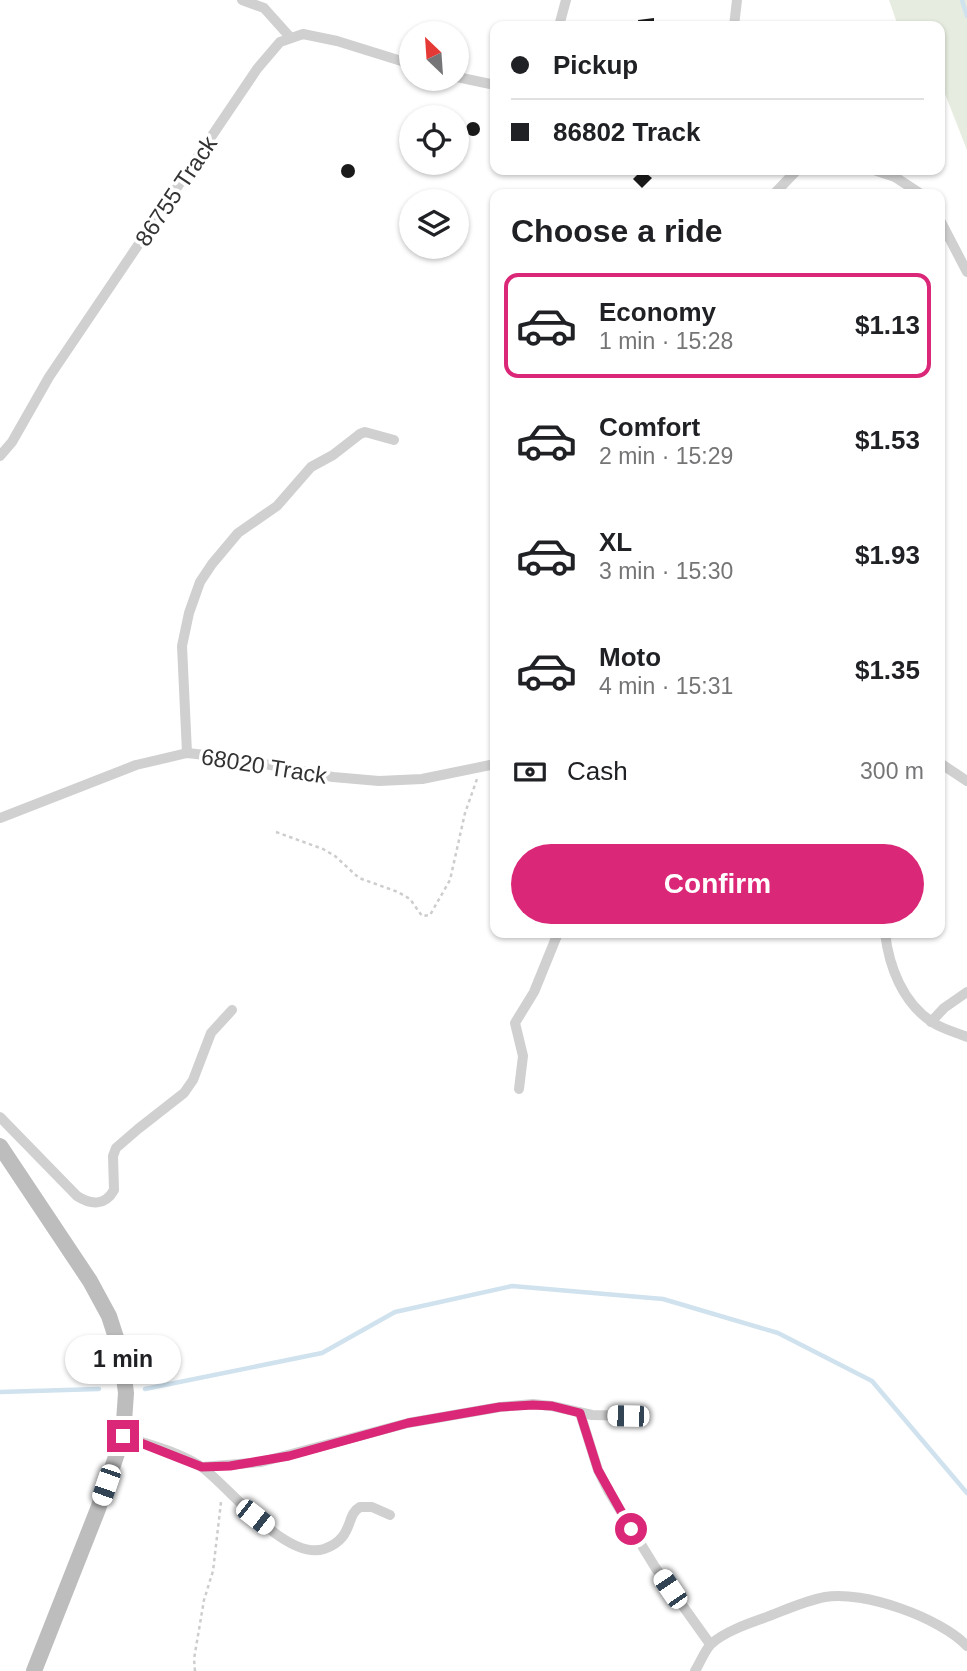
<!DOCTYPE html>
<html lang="en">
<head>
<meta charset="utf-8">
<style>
	:root { --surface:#fff; --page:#f6f6f6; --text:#202124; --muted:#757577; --line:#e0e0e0; --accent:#db2777 }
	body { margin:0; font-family:Arial,sans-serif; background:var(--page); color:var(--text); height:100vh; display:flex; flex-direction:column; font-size:26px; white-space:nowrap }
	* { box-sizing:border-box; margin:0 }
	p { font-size:23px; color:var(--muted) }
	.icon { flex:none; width:38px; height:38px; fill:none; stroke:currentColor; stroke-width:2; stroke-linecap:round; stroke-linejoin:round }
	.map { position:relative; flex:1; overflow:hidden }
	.sheet { position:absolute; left:490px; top:189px; width:455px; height:749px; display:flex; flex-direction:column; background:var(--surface); border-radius:14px; box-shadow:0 2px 5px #0004 }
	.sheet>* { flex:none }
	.banner { position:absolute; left:490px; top:21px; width:455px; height:154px; border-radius:14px; box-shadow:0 2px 5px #0004; display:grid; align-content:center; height:154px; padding:0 21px; background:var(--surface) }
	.needle { width:46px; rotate:335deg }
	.controls { position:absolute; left:399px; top:21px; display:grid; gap:14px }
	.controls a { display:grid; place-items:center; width:70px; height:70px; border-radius:50%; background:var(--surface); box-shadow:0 2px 5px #0004; font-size:35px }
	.end { position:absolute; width:32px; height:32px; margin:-16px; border:9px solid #db2777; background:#fff; box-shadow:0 0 0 4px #fff }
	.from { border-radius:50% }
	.bubble { position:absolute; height:49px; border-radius:24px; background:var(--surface); box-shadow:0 2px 5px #0004; font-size:23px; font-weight:800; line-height:49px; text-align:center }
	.car { position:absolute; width:21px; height:42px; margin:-21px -10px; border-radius:9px; box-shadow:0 0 5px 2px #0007; background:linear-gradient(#fff 24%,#345 0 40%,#fff 0 76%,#345 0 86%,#fff 0) }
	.banner b { display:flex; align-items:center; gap:24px; height:66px; font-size:26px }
	.banner b+b { border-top:2px solid var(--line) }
	.banner i { width:18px; height:18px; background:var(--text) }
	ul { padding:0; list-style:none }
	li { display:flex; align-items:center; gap:21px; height:105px; margin:0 14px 10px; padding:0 7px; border:4px solid transparent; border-radius:14px }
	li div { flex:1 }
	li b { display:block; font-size:26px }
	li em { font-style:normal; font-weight:800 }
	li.current { border-color:var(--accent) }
	li>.icon { width:63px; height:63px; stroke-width:1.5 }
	h2 { padding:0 21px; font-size:32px; line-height:84px }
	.pay { display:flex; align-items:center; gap:18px; height:77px; padding:0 21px; font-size:26px }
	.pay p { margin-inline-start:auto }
	.button { display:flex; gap:14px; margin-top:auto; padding:14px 21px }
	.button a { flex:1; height:80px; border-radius:42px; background:var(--accent); color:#fff; font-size:28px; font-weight:800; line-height:80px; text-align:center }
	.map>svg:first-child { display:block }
</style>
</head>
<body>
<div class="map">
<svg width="967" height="1671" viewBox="0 0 967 1671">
	<rect width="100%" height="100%" fill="#fff"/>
	<!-- green -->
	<polygon fill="#e6ecdf" points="889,0 967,0 967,150 940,81 940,26 902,26 897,23"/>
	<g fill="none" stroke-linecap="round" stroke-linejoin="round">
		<!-- stream -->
		<g stroke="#cfe2ee" stroke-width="4.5">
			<polyline points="962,0 967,16"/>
			<polyline points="145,1389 322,1353 395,1312 512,1286 663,1299 778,1333 872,1381 967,1493"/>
			<polyline points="0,1392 99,1389"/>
		</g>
	</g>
	<!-- building -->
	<g fill="#1a1a1a">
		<polygon points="654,18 654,22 661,21 662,26 639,26 638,20"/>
		<circle cx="473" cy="129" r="7"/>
		<circle cx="348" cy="171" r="7"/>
		<polygon points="642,170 652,178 642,188 633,179"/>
	</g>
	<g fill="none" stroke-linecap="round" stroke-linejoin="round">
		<!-- path -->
		<g stroke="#cdcdcd" stroke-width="2.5" stroke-dasharray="3.5 3.5" stroke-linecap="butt">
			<polyline points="276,832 323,849 335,856 359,878 398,892 410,899 422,916 430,915 450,880 465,813 477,779"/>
			<polyline points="195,1671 194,1659 204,1600 213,1571 221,1502"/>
		</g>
		<!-- street -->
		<g stroke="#d0d0d0" stroke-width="10">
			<polyline points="242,0 264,8 290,37"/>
			<polyline points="559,26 566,0"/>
			<polyline points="734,26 737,0"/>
			<polyline points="457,77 495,85"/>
			<polyline points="874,170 895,177 921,194"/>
			<polyline points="774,194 797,170"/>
			<polyline points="940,220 967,272"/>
			<polyline points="0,456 12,442 49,377 257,69 280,42 303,34 337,41 411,64"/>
			<polyline points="187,753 182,646 189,613 200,582 212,564 238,533 277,506 311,467 333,455 360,434 365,432 394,440"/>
			<polyline points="940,763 967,781"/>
			<polyline points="0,818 136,765 187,753 233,758 333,777 379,781 422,779 495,764"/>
			<path d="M885 933C889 966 902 1002 932 1022 942 1029 955 1032 967 1037"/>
			<polyline points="931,1022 944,1008 967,992"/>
			<polyline points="519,1089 523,1056 515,1023 534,992 558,933"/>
			<path d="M0 1117 77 1196C91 1205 105 1206 114 1190L113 1156 116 1148 138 1129 184 1093 193 1080 211 1033 232 1010"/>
			<polyline points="580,1413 598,1470 609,1492 655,1567 710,1644"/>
			<path d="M123 1436C149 1445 181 1452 203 1468 231 1489 286 1561 324 1549 355 1538 345 1515 360 1507H372L390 1515"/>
			<polyline points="202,1467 261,1462 408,1423 500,1407 533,1404 552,1406 592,1415 645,1416"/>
			<path d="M695 1671C700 1663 705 1650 711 1644 724 1632 747 1624 764 1618 783 1611 804 1601 825 1597 863 1590 941 1618 967 1646"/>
		</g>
		<!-- secondary -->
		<polyline stroke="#bdbdbd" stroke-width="16" points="0,1146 90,1281 109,1316 121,1353 126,1393 123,1436 98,1509 34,1671"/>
	</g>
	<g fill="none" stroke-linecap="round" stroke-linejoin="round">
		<!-- route -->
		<polyline stroke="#db2777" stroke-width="9" points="123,1436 202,1467 230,1466 289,1456 408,1423 500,1407 533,1405 552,1406 580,1413 598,1470 631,1529"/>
	</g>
	<g text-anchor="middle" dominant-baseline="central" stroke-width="7" stroke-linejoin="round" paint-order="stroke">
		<!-- street labels -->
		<g font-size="23" fill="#333" stroke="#fff">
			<text transform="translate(176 191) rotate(-56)">86755 Track</text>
			<text transform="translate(264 766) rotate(9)">68020 Track</text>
		</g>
	</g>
</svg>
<div class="controls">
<a><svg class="needle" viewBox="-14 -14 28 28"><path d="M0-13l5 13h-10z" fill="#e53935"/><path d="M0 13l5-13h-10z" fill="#757577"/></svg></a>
<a><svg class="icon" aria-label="locate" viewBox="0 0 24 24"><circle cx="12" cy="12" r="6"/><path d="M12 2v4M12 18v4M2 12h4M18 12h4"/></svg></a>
<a><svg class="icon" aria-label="layers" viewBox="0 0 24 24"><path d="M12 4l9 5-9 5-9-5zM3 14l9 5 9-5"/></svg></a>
</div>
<i class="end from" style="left:631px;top:1529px"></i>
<i class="end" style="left:123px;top:1436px"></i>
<div class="bubble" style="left:65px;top:1335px;width:116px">1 min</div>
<i class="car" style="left:628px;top:1416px;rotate:271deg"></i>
<i class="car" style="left:106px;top:1485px;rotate:199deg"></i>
<i class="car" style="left:255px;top:1517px;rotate:128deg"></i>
<i class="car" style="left:670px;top:1589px;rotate:326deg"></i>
<div class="banner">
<b><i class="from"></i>Pickup</b>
<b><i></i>86802 Track</b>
</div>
<section class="sheet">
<h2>Choose a ride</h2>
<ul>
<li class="current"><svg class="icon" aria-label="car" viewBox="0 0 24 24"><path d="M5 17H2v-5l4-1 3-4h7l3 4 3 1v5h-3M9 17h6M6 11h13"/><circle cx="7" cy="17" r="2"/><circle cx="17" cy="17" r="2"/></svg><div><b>Economy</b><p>1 min · 15:28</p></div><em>$1.13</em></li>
<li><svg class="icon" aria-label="car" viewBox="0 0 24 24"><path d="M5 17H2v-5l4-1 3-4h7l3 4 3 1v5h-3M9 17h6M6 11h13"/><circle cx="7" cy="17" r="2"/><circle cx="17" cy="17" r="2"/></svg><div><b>Comfort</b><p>2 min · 15:29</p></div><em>$1.53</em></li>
<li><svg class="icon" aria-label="car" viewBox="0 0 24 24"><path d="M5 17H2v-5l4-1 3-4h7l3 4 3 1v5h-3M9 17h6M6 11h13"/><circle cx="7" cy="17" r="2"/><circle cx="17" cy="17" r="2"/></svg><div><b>XL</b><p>3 min · 15:30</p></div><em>$1.93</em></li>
<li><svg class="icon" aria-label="car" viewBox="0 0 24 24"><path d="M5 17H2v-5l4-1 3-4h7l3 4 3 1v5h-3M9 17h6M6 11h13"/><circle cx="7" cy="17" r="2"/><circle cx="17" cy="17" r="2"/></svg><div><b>Moto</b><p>4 min · 15:31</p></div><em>$1.35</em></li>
</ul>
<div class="pay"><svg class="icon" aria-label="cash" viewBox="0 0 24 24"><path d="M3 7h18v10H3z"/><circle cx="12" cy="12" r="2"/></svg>Cash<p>300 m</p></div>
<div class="button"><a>Confirm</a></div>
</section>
</div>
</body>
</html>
